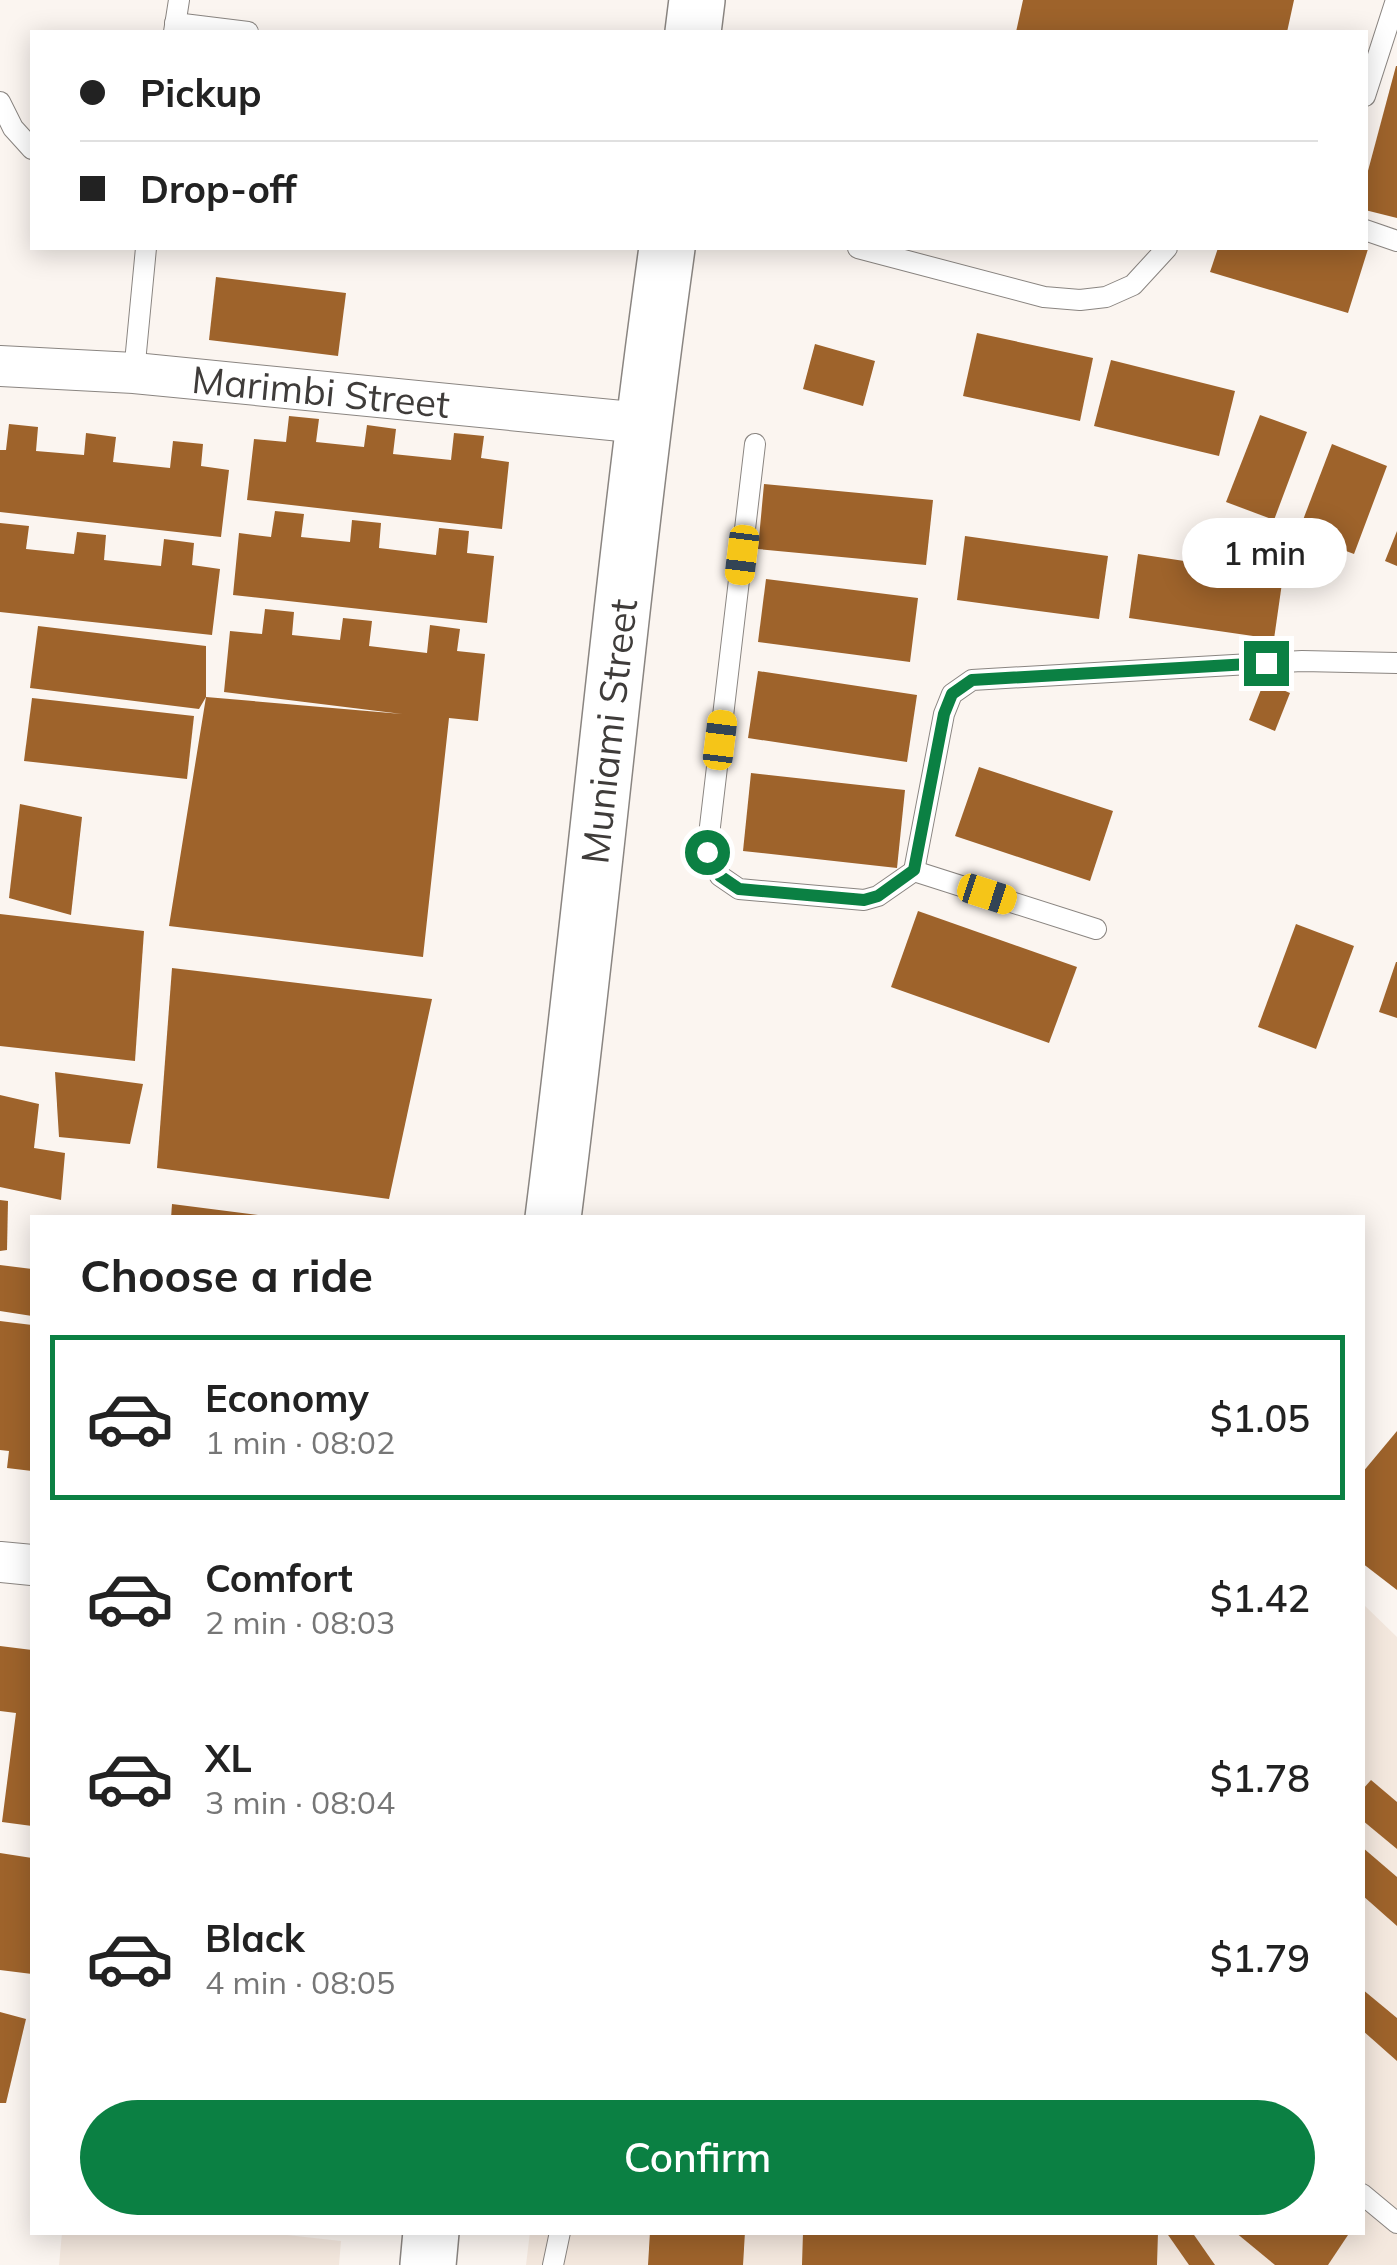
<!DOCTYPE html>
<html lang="en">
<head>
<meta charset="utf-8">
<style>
	:root { --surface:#fff; --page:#f6f6f6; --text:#222; --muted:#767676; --line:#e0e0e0; --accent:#0b8043 }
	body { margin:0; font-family:Mulish,sans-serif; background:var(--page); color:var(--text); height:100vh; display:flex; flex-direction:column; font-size:38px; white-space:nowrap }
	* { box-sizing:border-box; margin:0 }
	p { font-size:32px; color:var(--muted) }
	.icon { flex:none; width:55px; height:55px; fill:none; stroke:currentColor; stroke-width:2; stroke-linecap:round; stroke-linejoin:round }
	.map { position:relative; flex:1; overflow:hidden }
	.sheet { position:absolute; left:30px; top:1215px; width:1335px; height:1020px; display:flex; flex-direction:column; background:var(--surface); border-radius:0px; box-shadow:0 5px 25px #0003 }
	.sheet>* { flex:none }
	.guide { position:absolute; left:30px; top:30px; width:1338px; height:220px; border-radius:0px; box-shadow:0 5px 25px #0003; display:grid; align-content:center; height:220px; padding:0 50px; background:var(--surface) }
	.end { position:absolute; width:45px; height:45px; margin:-22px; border:12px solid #0b8043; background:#fff; box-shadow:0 0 0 5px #fff }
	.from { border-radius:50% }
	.bubble { position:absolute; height:70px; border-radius:35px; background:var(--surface); box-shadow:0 5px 25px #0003; font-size:32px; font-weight:600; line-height:70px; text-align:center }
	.car { position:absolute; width:30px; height:60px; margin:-30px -15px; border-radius:12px; box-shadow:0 0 8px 2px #0007; background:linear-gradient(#f5c518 24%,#345 0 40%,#f5c518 0 76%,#345 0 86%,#f5c518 0) }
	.guide b { display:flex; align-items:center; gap:35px; height:95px; font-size:38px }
	.guide b+b { border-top:2px solid var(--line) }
	.guide i { width:25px; height:25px; background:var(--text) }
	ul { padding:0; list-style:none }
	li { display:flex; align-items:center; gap:30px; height:165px; margin:0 20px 15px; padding:0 30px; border:5px solid transparent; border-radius:0px }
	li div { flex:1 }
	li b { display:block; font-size:38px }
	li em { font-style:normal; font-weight:600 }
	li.current { border-color:var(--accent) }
	li>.icon { width:90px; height:90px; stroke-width:1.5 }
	h2 { padding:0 50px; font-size:45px; line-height:120px }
	.cta { display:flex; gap:20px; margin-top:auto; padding:20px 50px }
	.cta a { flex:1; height:115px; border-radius:60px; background:var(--accent); color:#fff; font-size:40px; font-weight:600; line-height:115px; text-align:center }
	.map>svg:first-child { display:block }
</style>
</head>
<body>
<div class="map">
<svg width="1397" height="2265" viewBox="0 0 1397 2265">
	<rect width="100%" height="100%" fill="#fbf5f0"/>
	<!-- built -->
	<g fill="#f4e8de">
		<polygon points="1363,1604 1397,1637 1397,2265 526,2265 530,2232 1362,2232"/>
		<polygon points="260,2232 341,2241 339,2265 59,2265 62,2233"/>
	</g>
	<!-- building -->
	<g fill="#9e632b">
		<polygon points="1023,0 1294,0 1287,32 1016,32"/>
		<polygon points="1396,66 1397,66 1397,218 1365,210 1365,182"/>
		<polygon points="1218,248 1364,248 1368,249 1348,313 1210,272"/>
		<polygon points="216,277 346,293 338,356 209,340"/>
		<polygon points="977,333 1093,358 1080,421 963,396"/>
		<polygon points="815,344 875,361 863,406 803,389"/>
		<polygon points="1111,360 1235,391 1219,456 1094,426"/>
		<polygon points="1260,415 1307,432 1274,520 1226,502"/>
		<polygon points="289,416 319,419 316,442 364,447 367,425 396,429 393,454 451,460 454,433 484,436 481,458 509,462 502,529 247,500 254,439 286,442"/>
		<polygon points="9,424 38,427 36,451 84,455 86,433 116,437 113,462 170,468 173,441 203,444 201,466 229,470 221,537 0,512 0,450 6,450"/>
		<polygon points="1332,444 1387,466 1354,554 1298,533"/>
		<polygon points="764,484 933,500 926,565 758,549"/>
		<polygon points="275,511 304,514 301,537 350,542 352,520 381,523 379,548 436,555 439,528 469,531 467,553 494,556 487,623 233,595 239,533 271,537"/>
		<polygon points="0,523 29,526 26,549 74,554 77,532 106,535 104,560 161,566 164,539 194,543 192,565 220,569 212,635 0,612"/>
		<polygon points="1397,531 1397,566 1385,561"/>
		<polygon points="965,536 1108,556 1099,619 957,600"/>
		<polygon points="1138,554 1283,576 1274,639 1129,618"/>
		<polygon points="766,579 918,598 910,662 758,642"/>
		<polygon points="265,609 294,612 292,635 340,640 343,618 372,621 369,646 427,653 430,625 460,629 457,651 485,654 478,721 449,718 423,957 169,926 206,697 199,709 30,688 38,626 206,646 206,697 402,714 224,692 230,631 262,634"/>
		<polygon points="758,671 917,695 907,762 748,738"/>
		<polygon points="1264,682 1290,693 1275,731 1249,720"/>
		<polygon points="32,698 194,716 187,779 24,761"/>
		<polygon points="979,767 1113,811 1090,881 955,836"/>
		<polygon points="751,773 905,790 897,868 743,851"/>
		<polygon points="20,804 82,817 71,915 9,898"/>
		<polygon points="918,911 1077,967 1049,1043 891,987"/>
		<polygon points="0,914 144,931 135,1061 0,1046"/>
		<polygon points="1296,924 1354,946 1316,1049 1258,1027"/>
		<polygon points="1396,962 1397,962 1397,1018 1379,1012"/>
		<polygon points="172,968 432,999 389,1199 157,1168"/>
		<polygon points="55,1072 143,1084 130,1144 59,1137"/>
		<polygon points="0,1095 39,1104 34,1148 65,1153 61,1200 0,1187"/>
		<polygon points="0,1200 8,1201 7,1250 0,1251"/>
		<polygon points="172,1204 258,1215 258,1218 171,1218"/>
		<polygon points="0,1265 32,1269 32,1316 0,1311"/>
		<polygon points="0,1321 32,1325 32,1471 7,1468 9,1451 0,1450"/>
		<polygon points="1397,1431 1397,1590 1362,1563 1362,1473"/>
		<polygon points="0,1646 32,1650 32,1826 2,1822 16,1713 0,1711"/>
		<polygon points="1371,1780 1397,1802 1397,1849 1362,1820 1362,1790"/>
		<polygon points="1362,1847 1397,1877 1397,1926 1362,1895"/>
		<polygon points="0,1853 32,1858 32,1974 0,1970"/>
		<polygon points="1362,1989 1397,2018 1397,2061 1362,2030"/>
		<polygon points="0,2012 26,2019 6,2103 0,2103"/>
		<polygon points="650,2232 745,2232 743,2265 648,2265"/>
		<polygon points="803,2232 1158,2232 1157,2265 802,2265"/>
		<polygon points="1166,2232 1192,2232 1215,2265 1189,2265"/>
		<polygon points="1235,2232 1350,2232 1328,2265 1275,2265"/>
	</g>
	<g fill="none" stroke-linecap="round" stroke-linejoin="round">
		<!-- service casing -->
		<g stroke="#8a8581" stroke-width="22">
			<g id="service">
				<polyline points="175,23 248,32"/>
				<polyline points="174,32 179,0"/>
				<polyline points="1365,96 1396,0"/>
				<polyline points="0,102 13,128 32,149"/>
				<polyline points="1365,230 1397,241"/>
				<polyline points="858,248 1044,297 1080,300 1106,297 1133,285 1167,248"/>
				<polyline points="134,373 146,248"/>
				<polyline points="755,444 707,852 720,876 739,889 864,900 878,896 914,871"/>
				<polyline points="1096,929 914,871 944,714 952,694 972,680 1302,661 1397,663"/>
				<polyline points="1362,2194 1397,2223"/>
				<polyline points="553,2265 560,2232"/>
			</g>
		</g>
		<!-- minor casing -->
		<g stroke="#8a8581" stroke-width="42">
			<g id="minor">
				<path id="s1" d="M0 366 134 373 642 423"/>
				<polyline points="0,1562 32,1565"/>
			</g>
		</g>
		<!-- secondary casing -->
		<g stroke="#8a8581" stroke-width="58">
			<g id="secondary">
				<polyline points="693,32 697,0"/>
				<path id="s2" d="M553 1218C594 895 622 570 667 248"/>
				<polyline points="428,2265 431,2232"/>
			</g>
		</g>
		<!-- service -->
		<use href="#service" stroke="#fff" stroke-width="20"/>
		<!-- minor -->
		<use href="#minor" stroke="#fff" stroke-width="40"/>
		<!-- secondary -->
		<use href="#secondary" stroke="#fff" stroke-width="55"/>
	</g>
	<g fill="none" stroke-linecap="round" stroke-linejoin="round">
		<!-- route -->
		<polyline stroke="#0b8043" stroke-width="12" points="707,852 720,876 739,889 864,900 878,896 914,870 944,714 952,694 972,680 1266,663"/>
	</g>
	<g text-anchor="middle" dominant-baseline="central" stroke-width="10" stroke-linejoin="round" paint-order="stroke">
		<!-- street labels -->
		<g font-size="38" fill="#3f3c3a" stroke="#fbf5f0">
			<text stroke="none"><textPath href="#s1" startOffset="322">Marimbi Street</textPath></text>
			<text stroke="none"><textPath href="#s2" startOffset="490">Muniami Street</textPath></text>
		</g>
	</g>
</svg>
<i class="end from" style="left:707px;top:852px"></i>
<i class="end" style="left:1266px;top:663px"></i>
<div class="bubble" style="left:1182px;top:518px;width:165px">1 min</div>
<i class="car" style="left:742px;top:555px;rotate:187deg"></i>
<i class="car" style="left:720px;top:740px;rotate:7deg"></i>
<i class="car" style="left:987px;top:894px;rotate:108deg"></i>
<div class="guide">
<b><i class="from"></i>Pickup</b>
<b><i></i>Drop-off</b>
</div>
<section class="sheet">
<h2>Choose a ride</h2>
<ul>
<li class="current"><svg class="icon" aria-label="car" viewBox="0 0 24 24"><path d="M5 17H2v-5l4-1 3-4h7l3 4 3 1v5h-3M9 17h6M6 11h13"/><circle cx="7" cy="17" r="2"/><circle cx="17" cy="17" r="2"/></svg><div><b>Economy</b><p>1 min · 08:02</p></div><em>$1.05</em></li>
<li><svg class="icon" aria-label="car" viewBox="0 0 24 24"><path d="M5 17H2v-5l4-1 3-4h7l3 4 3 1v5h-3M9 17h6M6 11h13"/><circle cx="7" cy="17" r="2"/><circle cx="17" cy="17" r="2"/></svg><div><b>Comfort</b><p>2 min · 08:03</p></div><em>$1.42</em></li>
<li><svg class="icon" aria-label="car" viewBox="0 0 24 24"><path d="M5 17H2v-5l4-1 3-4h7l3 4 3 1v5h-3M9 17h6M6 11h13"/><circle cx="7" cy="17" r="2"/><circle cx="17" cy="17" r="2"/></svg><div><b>XL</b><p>3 min · 08:04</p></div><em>$1.78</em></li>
<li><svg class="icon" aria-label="car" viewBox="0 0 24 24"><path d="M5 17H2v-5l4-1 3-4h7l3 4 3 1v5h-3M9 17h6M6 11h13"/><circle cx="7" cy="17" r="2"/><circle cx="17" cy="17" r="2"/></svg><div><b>Black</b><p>4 min · 08:05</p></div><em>$1.79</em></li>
</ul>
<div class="cta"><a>Confirm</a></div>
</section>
</div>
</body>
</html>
